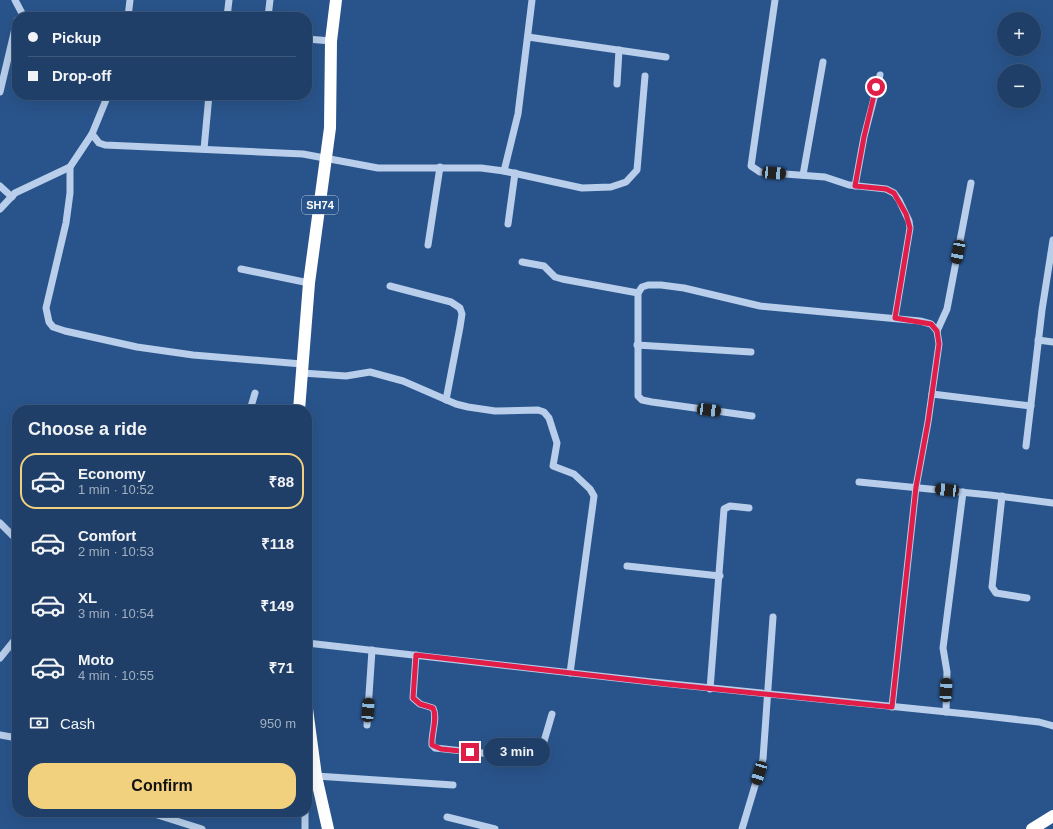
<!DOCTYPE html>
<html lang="en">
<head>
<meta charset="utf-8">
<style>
	:root { --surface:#1f3f68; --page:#2c4a71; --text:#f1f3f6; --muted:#a1afc0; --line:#3c587c; --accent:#f1d07e }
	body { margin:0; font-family:Helvetica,sans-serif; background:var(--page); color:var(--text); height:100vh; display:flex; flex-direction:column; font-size:15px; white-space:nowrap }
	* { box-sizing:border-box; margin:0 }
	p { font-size:13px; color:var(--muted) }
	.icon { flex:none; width:22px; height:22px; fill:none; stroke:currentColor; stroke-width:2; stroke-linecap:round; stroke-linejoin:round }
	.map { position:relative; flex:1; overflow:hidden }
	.details { position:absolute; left:12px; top:405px; width:300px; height:412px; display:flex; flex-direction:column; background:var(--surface); border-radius:16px; box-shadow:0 4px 16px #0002,0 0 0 1px var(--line) }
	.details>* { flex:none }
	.hud { position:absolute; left:12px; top:12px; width:300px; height:88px; border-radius:16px; box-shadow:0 4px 16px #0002,0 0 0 1px var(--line); display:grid; align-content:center; height:88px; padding:0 16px; background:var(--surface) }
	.fabs { position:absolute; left:997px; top:12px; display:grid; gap:8px }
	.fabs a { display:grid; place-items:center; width:44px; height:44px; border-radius:50%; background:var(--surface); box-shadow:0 4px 16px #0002,0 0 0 1px var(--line); font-size:20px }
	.end { position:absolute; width:18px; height:18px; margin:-9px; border:5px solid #e11d48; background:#fff; box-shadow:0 0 0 2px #fff }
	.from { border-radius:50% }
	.bubble { position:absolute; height:28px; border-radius:14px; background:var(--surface); box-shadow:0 4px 16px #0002,0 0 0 1px var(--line); font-size:13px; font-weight:700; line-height:28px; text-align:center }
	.car { position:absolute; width:12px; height:24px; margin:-12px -6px; border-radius:5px; box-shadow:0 0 3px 1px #0007; background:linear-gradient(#222 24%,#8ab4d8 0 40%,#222 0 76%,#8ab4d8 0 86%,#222 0) }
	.hud b { display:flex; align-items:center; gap:14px; height:38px; font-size:15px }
	.hud b+b { border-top:1px solid var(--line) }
	.hud i { width:10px; height:10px; background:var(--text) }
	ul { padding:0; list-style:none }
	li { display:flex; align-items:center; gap:12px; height:56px; margin:0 8px 6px; padding:0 8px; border:2px solid transparent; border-radius:16px }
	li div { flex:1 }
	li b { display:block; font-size:15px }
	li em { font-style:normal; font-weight:700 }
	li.current { border-color:var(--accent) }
	li>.icon { width:36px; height:36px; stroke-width:1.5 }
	h2 { padding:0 16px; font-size:18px; line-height:48px }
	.pay { display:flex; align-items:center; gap:10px; height:44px; padding:0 16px; font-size:15px }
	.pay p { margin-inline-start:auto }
	.button { display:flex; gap:8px; margin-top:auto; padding:8px 16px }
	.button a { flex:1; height:46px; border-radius:16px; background:var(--accent); color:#111; font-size:16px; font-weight:700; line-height:46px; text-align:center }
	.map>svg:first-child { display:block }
</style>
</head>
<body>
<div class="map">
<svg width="1053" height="829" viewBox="0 0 1053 829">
	<rect width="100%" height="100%" fill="#29548b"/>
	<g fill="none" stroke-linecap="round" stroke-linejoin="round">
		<!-- minor -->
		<g stroke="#b8ceea" stroke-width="7">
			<polyline points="15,0 24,17"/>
			<polyline points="775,0 751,166 760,172 825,177 849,185 886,189 894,193 899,200 909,221 910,228 895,318"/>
			<polyline points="128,17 130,0"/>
			<polyline points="227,17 229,0"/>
			<polyline points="268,17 270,0"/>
			<polyline points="528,37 666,57"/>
			<polyline points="307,39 331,41"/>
			<polyline points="617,84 619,50"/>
			<polyline points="0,92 17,20"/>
			<polyline points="92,134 99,143 105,145 303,154 378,168 481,168 504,171 582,188 611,187 626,182 637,170 645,76"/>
			<polyline points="204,149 209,95"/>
			<polyline points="70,167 70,193 66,223 46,308 49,322 53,327 65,331 137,347 193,355 302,364"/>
			<polyline points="504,171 518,114 532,0"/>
			<polyline points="803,175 823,62"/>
			<polyline points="0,186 12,197"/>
			<polyline points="855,186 864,137 880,75"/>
			<polyline points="0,209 15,193 70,167 92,134 108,95"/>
			<polyline points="508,224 515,173"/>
			<polyline points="428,245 440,167"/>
			<polyline points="522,262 544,266 555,277 562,279 638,293"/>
			<polyline points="241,269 309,283"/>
			<polyline points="390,286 451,302 460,308 462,314 460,327 446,400"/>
			<polyline points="937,331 947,309 971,183"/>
			<polyline points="1038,340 1053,342"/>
			<polyline points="637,345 751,352"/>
			<polyline points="302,373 346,376 370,372 403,381 456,404 468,407 495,411 538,410 544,412 549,418 557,443 553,466 574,474 590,489 594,496 570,673"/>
			<polyline points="932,394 1031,406"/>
			<polyline points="250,410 255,393"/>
			<polyline points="752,416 652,402 642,400 638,396 638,293 642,287 648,285 661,285 684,288 760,306 920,321 931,324 937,331 939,344 928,422 916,487 892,707"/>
			<polyline points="1026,446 1042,310 1053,240"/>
			<polyline points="859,482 990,495 1053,503"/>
			<polyline points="1002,496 992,587 996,593 1027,598"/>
			<polyline points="0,523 17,540"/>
			<polyline points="627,566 720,576"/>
			<polyline points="307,643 652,682 977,715 1039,722 1053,726"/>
			<path d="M416 655 413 698 420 704 433 708C438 718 431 734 432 745L435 748 529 758 540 755 552 714"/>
			<polyline points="0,658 17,637"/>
			<polyline points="710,689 724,509 730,506 749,508"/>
			<polyline points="946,712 947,672 943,648 963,492"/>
			<polyline points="367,725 372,650"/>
			<polyline points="0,735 17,738"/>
			<polyline points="316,776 453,785"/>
			<polyline points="307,777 309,754"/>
			<polyline points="148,812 202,829"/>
			<polyline points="305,812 305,829"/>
			<polyline points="447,817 495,829"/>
			<polyline points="742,829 763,759 773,617"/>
		</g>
		<!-- highway -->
		<g stroke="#fff" stroke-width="12">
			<polyline points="299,410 309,283 330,128 331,41 336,0"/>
			<polyline points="307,709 316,776 328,829"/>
			<polyline points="1032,829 1053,816"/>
		</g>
	</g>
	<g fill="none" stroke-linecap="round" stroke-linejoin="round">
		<!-- route -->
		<path stroke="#e11d48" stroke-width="5" d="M470 752 441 749 432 745C431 734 438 718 433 708L420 704 413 698 416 655 666 684 892 707 916 487 928 422 939 344 937 331 931 324 895 318 910 228 906 214 894 193 886 189 855 186 864 137 876 87"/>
	</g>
	<g text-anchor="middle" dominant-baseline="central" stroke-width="4" stroke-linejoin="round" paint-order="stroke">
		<!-- shield labels -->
		<rect fill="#29548b" stroke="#bfccdc" stroke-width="1" x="302" y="196" width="36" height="18" rx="3"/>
		<g font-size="11" font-weight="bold" fill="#fff">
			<text x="320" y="205">SH74</text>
		</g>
	</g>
</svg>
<div class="fabs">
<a>+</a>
<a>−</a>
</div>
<i class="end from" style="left:876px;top:87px"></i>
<i class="end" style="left:470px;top:752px"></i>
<div class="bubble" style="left:484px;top:738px;width:66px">3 min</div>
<i class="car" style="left:774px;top:173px;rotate:94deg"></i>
<i class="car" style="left:958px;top:252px;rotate:191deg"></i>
<i class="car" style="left:709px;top:410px;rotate:97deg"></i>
<i class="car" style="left:947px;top:490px;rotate:276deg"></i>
<i class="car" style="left:946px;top:690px;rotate:3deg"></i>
<i class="car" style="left:368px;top:710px;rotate:4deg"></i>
<i class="car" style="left:759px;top:773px;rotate:197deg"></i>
<div class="hud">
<b><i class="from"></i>Pickup</b>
<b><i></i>Drop-off</b>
</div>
<section class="details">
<h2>Choose a ride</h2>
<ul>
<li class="current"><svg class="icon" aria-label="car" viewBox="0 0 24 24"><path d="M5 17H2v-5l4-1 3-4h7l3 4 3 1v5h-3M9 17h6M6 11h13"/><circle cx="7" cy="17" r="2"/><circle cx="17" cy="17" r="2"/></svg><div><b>Economy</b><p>1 min · 10:52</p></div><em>₹88</em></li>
<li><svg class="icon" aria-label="car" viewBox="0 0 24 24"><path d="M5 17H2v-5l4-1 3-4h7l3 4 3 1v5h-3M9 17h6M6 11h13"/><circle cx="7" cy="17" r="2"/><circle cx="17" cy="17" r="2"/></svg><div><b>Comfort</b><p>2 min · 10:53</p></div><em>₹118</em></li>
<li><svg class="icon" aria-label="car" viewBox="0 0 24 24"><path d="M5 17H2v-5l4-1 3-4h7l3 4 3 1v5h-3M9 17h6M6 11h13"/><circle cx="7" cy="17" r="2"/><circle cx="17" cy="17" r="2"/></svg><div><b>XL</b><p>3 min · 10:54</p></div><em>₹149</em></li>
<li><svg class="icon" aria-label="car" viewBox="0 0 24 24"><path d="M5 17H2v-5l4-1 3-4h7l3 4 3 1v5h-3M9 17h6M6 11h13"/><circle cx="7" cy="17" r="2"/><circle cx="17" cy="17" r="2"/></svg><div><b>Moto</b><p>4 min · 10:55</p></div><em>₹71</em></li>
</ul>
<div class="pay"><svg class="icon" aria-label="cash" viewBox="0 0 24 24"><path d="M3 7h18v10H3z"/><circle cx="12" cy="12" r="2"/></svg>Cash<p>950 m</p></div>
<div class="button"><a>Confirm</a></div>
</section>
</div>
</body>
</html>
